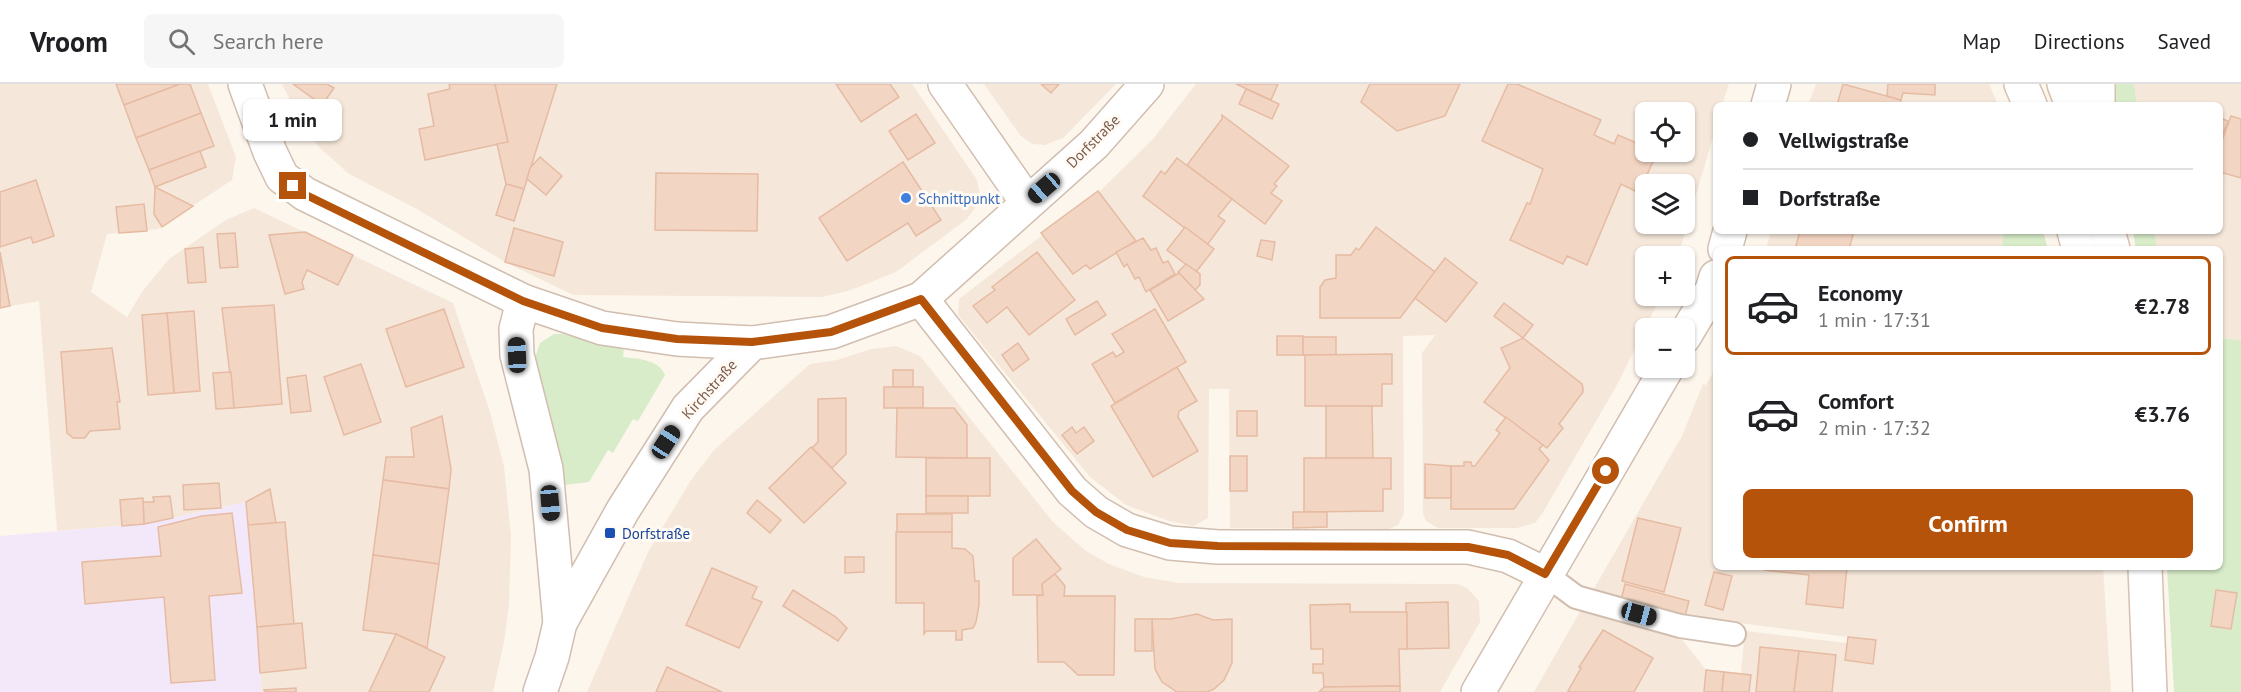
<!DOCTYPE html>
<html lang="en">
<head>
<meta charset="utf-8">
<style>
	:root { --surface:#fff; --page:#f6f6f6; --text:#202124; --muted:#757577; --line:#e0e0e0; --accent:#b45309 }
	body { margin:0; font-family:"PT Sans",sans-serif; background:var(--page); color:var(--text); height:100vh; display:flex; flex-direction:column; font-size:22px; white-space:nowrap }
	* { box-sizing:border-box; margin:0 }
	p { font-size:20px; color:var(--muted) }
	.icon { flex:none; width:33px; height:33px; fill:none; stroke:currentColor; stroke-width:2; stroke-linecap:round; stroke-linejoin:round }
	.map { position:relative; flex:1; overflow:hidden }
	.panel { position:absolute; left:1713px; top:162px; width:510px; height:324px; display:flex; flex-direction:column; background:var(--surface); border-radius:9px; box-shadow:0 2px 4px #0004 }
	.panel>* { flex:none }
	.hud { position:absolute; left:1713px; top:18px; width:510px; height:132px; border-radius:9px; box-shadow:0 2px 4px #0004; display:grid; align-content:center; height:132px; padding:0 30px; background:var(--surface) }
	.fabs { position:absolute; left:1635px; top:18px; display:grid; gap:12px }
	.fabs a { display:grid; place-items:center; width:60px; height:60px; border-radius:9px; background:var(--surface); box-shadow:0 2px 4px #0004; font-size:30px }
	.end { position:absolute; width:27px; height:27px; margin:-14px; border:8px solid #b45309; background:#fff; box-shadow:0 0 0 3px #fff }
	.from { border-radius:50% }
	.bubble { position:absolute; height:42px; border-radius:9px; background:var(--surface); box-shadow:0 2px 4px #0004; font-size:20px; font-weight:700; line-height:42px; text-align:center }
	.car { position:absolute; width:18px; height:36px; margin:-18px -9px; border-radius:8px; box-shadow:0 0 4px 2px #0007; background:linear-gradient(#222 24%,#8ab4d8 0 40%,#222 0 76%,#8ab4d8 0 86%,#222 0) }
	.hud b { display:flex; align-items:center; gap:21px; height:57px; font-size:22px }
	.hud b+b { border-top:2px solid var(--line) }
	.hud i { width:15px; height:15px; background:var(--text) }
	ul { padding:10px 0 0; list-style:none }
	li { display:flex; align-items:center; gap:18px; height:99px; margin:0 12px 9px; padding:0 18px; border:3px solid transparent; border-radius:9px }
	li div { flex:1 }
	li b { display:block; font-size:22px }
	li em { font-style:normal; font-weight:700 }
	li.selected { border-color:var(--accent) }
	li>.icon { width:54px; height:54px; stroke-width:1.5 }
	.action { display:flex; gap:12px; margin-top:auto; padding:12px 30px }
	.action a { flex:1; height:69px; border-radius:9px; background:var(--accent); color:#fff; font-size:24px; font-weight:700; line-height:69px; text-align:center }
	header { display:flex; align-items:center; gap:36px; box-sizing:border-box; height:84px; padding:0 30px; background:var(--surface); border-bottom:2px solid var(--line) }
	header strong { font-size:28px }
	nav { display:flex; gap:33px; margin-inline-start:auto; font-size:21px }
	.search { width:420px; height:54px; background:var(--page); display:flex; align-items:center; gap:15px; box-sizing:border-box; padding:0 21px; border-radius:9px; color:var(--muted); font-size:22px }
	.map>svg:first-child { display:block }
</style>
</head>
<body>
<header>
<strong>Vroom</strong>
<div class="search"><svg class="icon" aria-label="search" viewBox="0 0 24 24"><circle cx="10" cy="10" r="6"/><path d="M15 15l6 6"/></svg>Search here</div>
<nav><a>Map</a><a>Directions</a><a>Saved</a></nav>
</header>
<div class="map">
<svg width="2241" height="608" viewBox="0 0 2241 608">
	<rect width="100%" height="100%" fill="#fdf6ec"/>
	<!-- residential -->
	<g fill="#f5e8da" fill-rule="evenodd">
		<polygon points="0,0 208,0 236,73 232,96 158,145 107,150 91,208 127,233 142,208 169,175 226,136 254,124 453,219 490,328 504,382 511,452 509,520 504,558 493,608 262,608 246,418 144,440 57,447 39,217 0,224"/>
		<polygon points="282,0 912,0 977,96 981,116 967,135 896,188 851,206 822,213 573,211 505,178 417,125 349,90 321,65 307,49"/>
		<polygon points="984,0 1116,0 1063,54 1045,61 1032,60 1020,51"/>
		<path d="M1196 0H1729L1722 21H1716V43L1678 172H1646V212H1661L1617 301 1542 430 1535 439 1517 444H1438L1426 437 1423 430 1422 269 1435 251 1403 252 1404 430 1398 441 1389 445 1230 444 1229 305H1209L1208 434 1194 442 1169 437 1126 421 1090 393 958 231 959 215 1102 105 1153 55ZM1646 28H1684V68H1646ZM1646 100H1684V140H1646Z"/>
		<polygon points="1816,0 1989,0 1998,21 1808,21"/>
		<polygon points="2134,0 2241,0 2241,256 2220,254 2220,165 2157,165 2154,147 2220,147 2220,21 2137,21"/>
		<polygon points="1771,147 2003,147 2002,165 1766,165"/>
		<polygon points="896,262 920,272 1053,438 1086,467 1109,480 1144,493 1180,499 1457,500 1467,504 1479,517 1480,538 1440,608 587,608 649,466 691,396 715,365 810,280 837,276 871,265"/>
		<polygon points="1716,283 1716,483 2103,483 2111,608 1534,608 1582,524 1676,548 1706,586 1741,589 1745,547 1847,559 1848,553 1685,532 1592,508 1682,352 1703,300 1706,301"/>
	</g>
	<!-- education -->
	<polygon fill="#f3e8fa" points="246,418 262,608 0,608 0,452 144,440"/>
	<!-- green -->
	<g fill="#d8ecc9">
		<polygon points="2113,0 2134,0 2137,21 2115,21"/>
		<polygon points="2003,147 2043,147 2048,165 2002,165"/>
		<polygon points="2133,147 2154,147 2157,165 2136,165"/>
		<path d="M554 250H562L624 264 623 273C637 275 659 275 665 291L638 337 633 335 613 369 608 366 589 398 565 401 555 350 535 274 540 259Z"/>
		<polygon points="2220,254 2241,256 2241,608 2174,608 2167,483 2220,483"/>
	</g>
	<!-- building -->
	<g fill="#f3d5c3" stroke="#e6bba3" stroke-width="1.5">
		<polygon points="116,0 180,0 124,21"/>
		<polygon points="180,0 190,0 201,29 136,54 124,21"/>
		<polygon points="293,0 327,0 334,4 322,21"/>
		<polygon points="449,0 495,0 508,58 425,76 419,45 434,42 428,10 450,5"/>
		<polygon points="495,0 557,0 524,105 506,100 497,60 508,58"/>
		<polygon points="836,0 890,0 899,13 861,38"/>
		<polygon points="1041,0 1059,0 1051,9"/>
		<polygon points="1236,0 1278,0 1271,16"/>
		<polygon points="1370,0 1460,0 1445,32 1397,47 1361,18"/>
		<polygon points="1508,0 1517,0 1601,36 1594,51 1614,60 1618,51 1646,63 1646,68 1660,70 1658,74 1655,73 1639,109 1621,100 1587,181 1567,172 1563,180 1510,156 1527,119 1530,120 1543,85 1482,57"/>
		<polygon points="1843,0 1901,16 1900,21 1837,21"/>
		<polygon points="1888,0 1935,0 1935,11 1903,9 1901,16 1887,12"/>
		<polygon points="1246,5 1279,20 1272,35 1239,20"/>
		<polygon points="201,29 214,62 149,86 136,54"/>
		<polygon points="916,30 935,59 908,76 889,47"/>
		<polygon points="1222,31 1289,82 1274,100 1277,102 1271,109 1282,117 1265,140 1187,81 1222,35"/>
		<polygon points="2231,32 2241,35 2241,94 2220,88 2220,62"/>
		<polygon points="2220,34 2228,37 2220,57"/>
		<polygon points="200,67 206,83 155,103 149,86"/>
		<polygon points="540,73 562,92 546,111 527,95 530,84"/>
		<polygon points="1177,74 1232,115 1218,132 1225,137 1207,161 1143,112 1161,87 1165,90"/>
		<polygon points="903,78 941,136 916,152 908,139 847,177 819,134"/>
		<polygon points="656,89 758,90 757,147 655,146"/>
		<polygon points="36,96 54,152 33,159 31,153 0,163 0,108"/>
		<polygon points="506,100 524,105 514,137 496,131"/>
		<polygon points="155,103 193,122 162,143 154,130"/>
		<polygon points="1098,107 1136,157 1090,185 1086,181 1073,190 1041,149"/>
		<polygon points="144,120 147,147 119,149 116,123"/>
		<polygon points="1185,143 1214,165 1196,188 1167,166"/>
		<polygon points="1376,143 1435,188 1400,234 1320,234 1320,203 1325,196 1336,194 1336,171 1351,171 1356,164 1359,166"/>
		<polygon points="514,144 563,158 554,192 505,178"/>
		<polygon points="1800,147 1854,147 1849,165 1795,165"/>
		<polygon points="305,148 353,171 338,201 307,186 302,198 304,205 285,210 269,151"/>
		<polygon points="235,149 238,183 220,184 217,150"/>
		<polygon points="1143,154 1151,166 1156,164 1163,179 1168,177 1175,190 1146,208 1139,193 1135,195 1127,180 1124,183 1116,168"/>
		<polygon points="1261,156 1275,158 1272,176 1257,172"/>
		<polygon points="203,163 206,198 188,199 185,165"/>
		<polygon points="0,168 10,222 0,224"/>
		<polygon points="1037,168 1075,216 1029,251 1007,223 987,239 973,222 995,206 992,203"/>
		<polygon points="1445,174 1477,199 1446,238 1415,214"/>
		<polygon points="1186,180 1200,190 1200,201 1195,206 1178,188"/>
		<polygon points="1179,189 1204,215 1168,237 1150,206"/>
		<polygon points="1097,217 1106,231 1075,251 1066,235"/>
		<polygon points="1504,219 1533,241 1523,254 1494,232"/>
		<polygon points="274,221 282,320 234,324 222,224"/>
		<polygon points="444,225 464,283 406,303 386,245"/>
		<polygon points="1155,225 1186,278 1115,319 1092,280 1113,268 1116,273 1124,268 1112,250"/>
		<polygon points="194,227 200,307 174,309 167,229"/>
		<polygon points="167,229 174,309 148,311 142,231"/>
		<rect x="1277" y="252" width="26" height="19"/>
		<rect x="1303" y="253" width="33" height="18"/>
		<polygon points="1523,254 1582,300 1583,304 1583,308 1559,340 1563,344 1547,364 1484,318 1510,284 1501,264"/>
		<polygon points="1018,259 1029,275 1013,287 1002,271"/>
		<polygon points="112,264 120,318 117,318 120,345 90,347 85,354 73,354 67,349 61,268"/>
		<polygon points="1392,270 1392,300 1382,300 1382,322 1305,322 1305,271"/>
		<polygon points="361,280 381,338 344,351 324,293"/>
		<polygon points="1177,283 1197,317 1179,327 1178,333 1198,367 1153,393 1111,322"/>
		<rect x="893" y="286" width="20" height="17"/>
		<polygon points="231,288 234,324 216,325 213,289"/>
		<polygon points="306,291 311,327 291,329 287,294"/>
		<rect x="884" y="303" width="39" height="21"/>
		<polygon points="846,314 846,370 832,384 812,364 818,358 818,315"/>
		<polygon points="1326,322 1372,322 1373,374 1326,374"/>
		<polygon points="897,324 954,324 967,341 967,374 896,373"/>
		<rect x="1237" y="327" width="20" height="25"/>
		<polygon points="442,332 451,385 449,405 383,396 386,373 414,373 411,344"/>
		<polygon points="1506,333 1543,361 1539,365 1549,376 1514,425 1451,425 1451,382 1464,382 1464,378 1471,378 1472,382 1475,382 1500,349 1496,346"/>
		<polygon points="1072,343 1076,349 1084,343 1094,357 1077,370 1062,351"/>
		<polygon points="811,363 846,399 804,439 769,404"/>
		<rect x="1230" y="372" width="17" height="35"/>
		<rect x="926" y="374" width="64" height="38"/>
		<polygon points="1304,374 1391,374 1391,405 1383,405 1383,427 1304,428"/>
		<polygon points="1425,380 1451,382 1451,414 1425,414"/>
		<polygon points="383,396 449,405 439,480 373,471"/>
		<polygon points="219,399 221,424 184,426 183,401"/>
		<polygon points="270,405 276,439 248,441 246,418"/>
		<polygon points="170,412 173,434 144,440 143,418 154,418 153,413"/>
		<rect x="926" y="412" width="42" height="17"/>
		<polygon points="143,414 144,440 122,442 120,416"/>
		<polygon points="757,416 781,436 770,449 747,429"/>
		<polygon points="1293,428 1327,428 1327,443 1293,444"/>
		<polygon points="232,429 242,509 209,512 215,596 171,599 164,513 85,520 82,478 161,472 158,443 202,432"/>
		<rect x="897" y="430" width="55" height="18"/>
		<polygon points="1638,434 1681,444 1664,508 1622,497"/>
		<polygon points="285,438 294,540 257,543 248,441"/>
		<polygon points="896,448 952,448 952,464 965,465 973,472 975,497 979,497 979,521 976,538 973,544 962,546 962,556 956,556 956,547 926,547 924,550 924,519 896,519"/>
		<polygon points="1036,455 1061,485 1042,500 1043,511 1013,511 1013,474"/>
		<polygon points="373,471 439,480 427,564 396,550 363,546"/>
		<polygon points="845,473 864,473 864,488 845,489"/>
		<polygon points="1766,483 1847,483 1843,524 1806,520 1809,491 1765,486"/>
		<polygon points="712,484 757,503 752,514 762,518 739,564 686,541"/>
		<polygon points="1714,488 1732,492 1723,526 1705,521"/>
		<polygon points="1055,490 1065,502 1064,512 1115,512 1114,591 1078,591 1064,578 1038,578 1037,512 1043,511 1042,500"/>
		<polygon points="1625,500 1689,517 1685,532 1621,516"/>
		<polygon points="793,506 836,533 847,544 838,557 783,522"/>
		<polygon points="2216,506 2237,509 2231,545 2211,542"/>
		<polygon points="1448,518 1449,564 1407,565 1406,519"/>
		<polygon points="1350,520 1350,528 1407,528 1407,565 1399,565 1400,602 1324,603 1323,589 1313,589 1313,580 1323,580 1323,565 1311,565 1310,521"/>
		<polygon points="1197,530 1213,536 1232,535 1232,579 1224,596 1214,605 1207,608 1177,608 1162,598 1155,585 1152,535 1171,535"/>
		<rect x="1135" y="535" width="17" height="32"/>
		<polygon points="302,539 306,584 260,589 257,543"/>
		<polygon points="1603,546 1653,574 1634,608 1571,608 1568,607 1581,584 1579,583"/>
		<polygon points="396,550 445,573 429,608 369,608"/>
		<polygon points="1848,553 1876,556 1873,580 1845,576"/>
		<polygon points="1760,563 1799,567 1794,608 1756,608"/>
		<polygon points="1799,567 1836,571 1832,608 1794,608"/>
		<polygon points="667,583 722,608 656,608"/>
		<polygon points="1706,586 1724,588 1722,608 1704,608"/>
		<polygon points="1724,588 1751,591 1749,608 1722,608"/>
		<polygon points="1400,602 1400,608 1319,608 1324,603"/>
		<polygon points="296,604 296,608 265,608 264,606"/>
	</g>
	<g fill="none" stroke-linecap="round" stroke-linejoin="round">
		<!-- service casing -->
		<g stroke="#d1beb0" stroke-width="26">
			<polyline id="service" points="1545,490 1576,513 1680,542 1734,550"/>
		</g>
		<!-- minor casing -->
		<g stroke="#d1beb0" stroke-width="36">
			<g id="minor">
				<polyline points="245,0 270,68 282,93 305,110 523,217 602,244 677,255 752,259 831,248 921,215 1094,60 1147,0"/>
				<polyline points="945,0 1027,118"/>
				<polyline points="1768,21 1774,0"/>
				<polyline points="1725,165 1730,147"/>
				<polyline points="921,215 1072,407 1096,428 1127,446 1170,459 1218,463 1468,463 1508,472 1545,490"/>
				<polyline points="523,217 516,245 517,271 546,385 560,539"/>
				<polyline points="1684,253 1712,206 1716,193"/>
				<polyline points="540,608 552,573 560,539 623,426 688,324 752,259"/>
				<polyline points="1478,608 1667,284"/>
			</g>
		</g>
		<!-- secondary casing -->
		<g stroke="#d6c0b0" stroke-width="36">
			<g id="secondary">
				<polyline points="2021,0 2030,21"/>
				<polyline points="2064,0 2072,21"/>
				<polyline points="2098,0 2098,21"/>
				<polyline points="2074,147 2079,165"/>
				<polyline points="2108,147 2113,165"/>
				<polyline points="2145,483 2150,608"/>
			</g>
		</g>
		<!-- service -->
		<use href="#service" stroke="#fff" stroke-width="22"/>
		<!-- minor -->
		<use href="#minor" stroke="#fff" stroke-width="33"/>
		<!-- secondary -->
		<use href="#secondary" stroke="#fff" stroke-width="33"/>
	</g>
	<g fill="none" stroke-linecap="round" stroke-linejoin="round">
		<!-- route -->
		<polyline stroke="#b45309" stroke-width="8" points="293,102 304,110 523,217 602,244 677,255 752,258 831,248 921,215 1072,407 1096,428 1127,446 1170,459 1218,462 1468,463 1508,471 1545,490 1606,387"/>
	</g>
	<!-- markers -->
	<circle fill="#3f7fe0" stroke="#fffaf3" stroke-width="2" cx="906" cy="114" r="6"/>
	<rect fill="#1a4fb4" stroke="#fffaf3" stroke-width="2" x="604" y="443" width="12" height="12" rx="3"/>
	<g text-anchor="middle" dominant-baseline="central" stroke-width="6" stroke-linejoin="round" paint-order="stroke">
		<!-- street labels -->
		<g font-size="15" fill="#7a5c4d" stroke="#fffaf3">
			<text transform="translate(1093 57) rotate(-45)">Dorfstraße</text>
			<text transform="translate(709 305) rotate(-48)">Kirchstraße</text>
		</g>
		<!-- shop labels -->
		<g font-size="15" fill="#366cbe" stroke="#fffaf3" text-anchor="start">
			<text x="918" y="114">Schnittpunkt</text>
		</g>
		<!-- transit labels -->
		<g font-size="15" fill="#164399" stroke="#fffaf3" text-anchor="start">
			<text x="622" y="449">Dorfstraße</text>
		</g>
	</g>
</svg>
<div class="fabs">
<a><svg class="icon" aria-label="locate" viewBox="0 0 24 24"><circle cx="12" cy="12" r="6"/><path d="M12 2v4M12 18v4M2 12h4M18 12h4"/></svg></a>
<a><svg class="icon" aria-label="layers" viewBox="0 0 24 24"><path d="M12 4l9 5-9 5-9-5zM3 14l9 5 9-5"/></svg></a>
<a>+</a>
<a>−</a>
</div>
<i class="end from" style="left:1606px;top:387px"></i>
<i class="end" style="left:293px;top:102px"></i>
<div class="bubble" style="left:243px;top:15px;width:99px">1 min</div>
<i class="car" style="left:1044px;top:104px;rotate:229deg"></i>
<i class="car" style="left:517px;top:271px;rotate:358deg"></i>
<i class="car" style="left:666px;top:358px;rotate:33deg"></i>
<i class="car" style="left:550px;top:419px;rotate:175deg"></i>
<i class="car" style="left:1639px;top:530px;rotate:105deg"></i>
<div class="hud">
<b><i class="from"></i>Vellwigstraße</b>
<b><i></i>Dorfstraße</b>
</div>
<section class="panel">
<ul>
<li class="selected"><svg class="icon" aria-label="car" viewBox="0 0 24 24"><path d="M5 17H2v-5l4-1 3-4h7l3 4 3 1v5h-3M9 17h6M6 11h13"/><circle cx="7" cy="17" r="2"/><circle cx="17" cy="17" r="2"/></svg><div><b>Economy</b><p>1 min · 17:31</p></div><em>€2.78</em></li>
<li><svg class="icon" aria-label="car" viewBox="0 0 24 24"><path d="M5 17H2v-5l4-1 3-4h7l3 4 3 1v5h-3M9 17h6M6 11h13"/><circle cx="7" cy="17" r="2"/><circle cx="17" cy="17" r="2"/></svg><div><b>Comfort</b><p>2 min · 17:32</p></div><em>€3.76</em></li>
</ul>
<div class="action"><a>Confirm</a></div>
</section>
</div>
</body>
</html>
